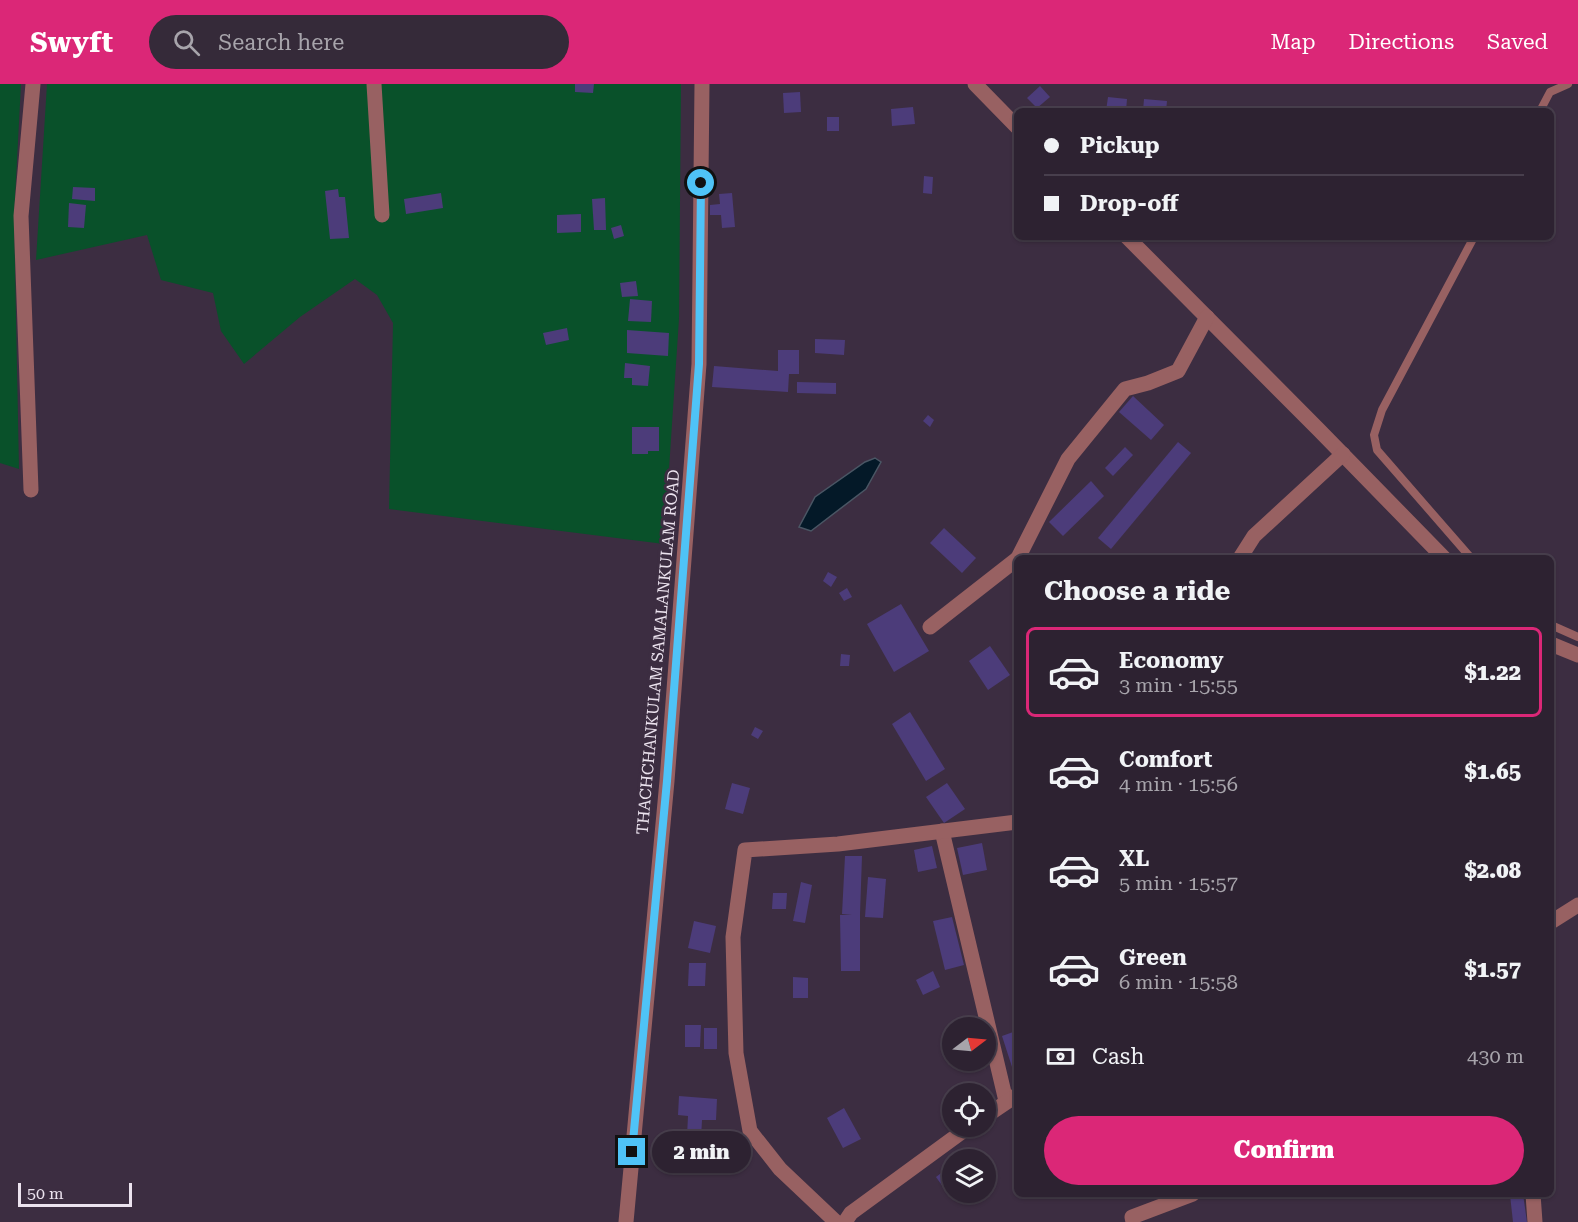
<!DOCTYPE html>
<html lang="en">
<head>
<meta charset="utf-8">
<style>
	:root { --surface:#2d2231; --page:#352a39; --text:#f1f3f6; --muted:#a7a4ab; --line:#483f4d; --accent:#db2777 }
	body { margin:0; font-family:"Roboto Serif",serif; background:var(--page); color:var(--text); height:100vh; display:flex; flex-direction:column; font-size:22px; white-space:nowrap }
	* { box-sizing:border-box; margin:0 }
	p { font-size:20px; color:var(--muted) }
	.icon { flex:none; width:33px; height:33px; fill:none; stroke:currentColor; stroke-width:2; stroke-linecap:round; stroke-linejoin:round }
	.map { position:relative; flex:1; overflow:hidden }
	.sheet { position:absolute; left:1014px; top:471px; width:540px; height:642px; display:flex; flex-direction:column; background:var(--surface); border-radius:9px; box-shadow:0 2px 4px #0004,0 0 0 2px var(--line) }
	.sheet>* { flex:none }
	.banner { position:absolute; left:1014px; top:24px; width:540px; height:132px; border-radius:9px; box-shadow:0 2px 4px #0004,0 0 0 2px var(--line); display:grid; align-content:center; height:132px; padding:0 30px; background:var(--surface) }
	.needle { width:39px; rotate:74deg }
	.controls { position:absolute; left:942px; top:933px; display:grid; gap:12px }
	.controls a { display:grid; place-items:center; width:54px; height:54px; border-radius:50%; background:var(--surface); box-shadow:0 2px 4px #0004,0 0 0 2px var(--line); font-size:30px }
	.scale { position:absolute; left:18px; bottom:15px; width:114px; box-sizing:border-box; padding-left:6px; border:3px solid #ece3ef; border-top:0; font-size:16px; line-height:21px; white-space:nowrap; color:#ece3ef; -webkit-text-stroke:4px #3c2d41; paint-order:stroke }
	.end { position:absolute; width:27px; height:27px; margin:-14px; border:8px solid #4fc3f7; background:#111; box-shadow:0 0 0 3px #111 }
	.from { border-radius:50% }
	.bubble { position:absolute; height:42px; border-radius:21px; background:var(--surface); box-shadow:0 2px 4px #0004,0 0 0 2px var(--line); font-size:20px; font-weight:800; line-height:42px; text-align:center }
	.banner b { display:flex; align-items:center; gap:21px; height:57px; font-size:22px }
	.banner b+b { border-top:2px solid var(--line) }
	.banner i { width:15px; height:15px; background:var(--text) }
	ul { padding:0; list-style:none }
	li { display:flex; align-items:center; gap:18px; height:90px; margin:0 12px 9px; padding:0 18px; border:3px solid transparent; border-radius:9px }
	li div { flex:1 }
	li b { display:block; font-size:22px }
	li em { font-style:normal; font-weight:800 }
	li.on { border-color:var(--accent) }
	li>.icon { width:54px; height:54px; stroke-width:1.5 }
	h2 { padding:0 30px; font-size:27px; line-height:72px }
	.pay { display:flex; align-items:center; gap:15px; height:66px; padding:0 30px; font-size:22px }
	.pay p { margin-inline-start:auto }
	.primary-button { display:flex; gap:12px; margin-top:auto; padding:12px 30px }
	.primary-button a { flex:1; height:69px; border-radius:36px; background:var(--accent); color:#fff; font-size:24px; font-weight:800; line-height:69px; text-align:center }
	header { display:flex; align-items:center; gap:36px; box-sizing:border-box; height:84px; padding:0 30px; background:var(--accent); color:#fff }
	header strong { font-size:28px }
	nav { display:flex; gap:33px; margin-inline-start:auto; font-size:21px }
	.search { width:420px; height:54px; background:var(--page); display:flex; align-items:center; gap:15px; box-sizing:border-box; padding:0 21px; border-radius:33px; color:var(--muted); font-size:22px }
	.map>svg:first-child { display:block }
</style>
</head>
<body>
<header>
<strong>Swyft</strong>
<div class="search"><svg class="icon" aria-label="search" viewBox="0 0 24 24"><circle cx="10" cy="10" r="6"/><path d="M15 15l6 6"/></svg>Search here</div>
<nav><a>Map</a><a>Directions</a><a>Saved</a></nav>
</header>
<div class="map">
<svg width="1578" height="1138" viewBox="0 0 1578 1138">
	<rect width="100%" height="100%" fill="#3c2d41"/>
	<!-- green -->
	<g fill="#09512a">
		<polygon points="0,0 21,0 14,133 19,385 0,379"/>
		<polygon points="47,0 681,0 679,235 664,460 389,425 393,239 377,211 355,195 300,233 244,280 221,247 213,209 161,196 147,151 36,176"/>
	</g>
	<!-- water -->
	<polygon fill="#041928" stroke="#4a5664" stroke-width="1.5" points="875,374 881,378 866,405 811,447 799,443 815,413 865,378"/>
	<!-- building -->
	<g fill="#4c3c7a">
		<polygon points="575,0 594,0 593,9 575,8"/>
		<polygon points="1040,2 1050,13 1037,24 1027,14"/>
		<polygon points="800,8 801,28 784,29 783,9"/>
		<polygon points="1108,13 1127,15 1126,27 1106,27"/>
		<polygon points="1144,15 1167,17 1166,27 1143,27"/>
		<polygon points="913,23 915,40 892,42 891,25"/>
		<rect x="827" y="33" width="12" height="14"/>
		<polygon points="924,92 933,93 932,110 923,109"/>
		<polygon points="73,103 95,104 95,117 72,115"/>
		<polygon points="338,105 339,113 345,113 349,154 330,155 325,107"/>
		<polygon points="441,109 443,124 406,130 404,115"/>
		<polygon points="732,109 735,143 722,144 721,131 710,131 710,121 720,120 719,110"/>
		<polygon points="605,114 606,146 594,146 592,115"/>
		<polygon points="69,119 86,121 84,144 68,143"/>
		<polygon points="581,130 581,148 557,149 557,131"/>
		<polygon points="621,141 624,152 614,155 611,144"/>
		<polygon points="636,197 638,212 622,213 620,199"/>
		<polygon points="630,215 652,217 651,238 628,237"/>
		<polygon points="567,244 569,256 546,261 543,249"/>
		<polygon points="627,246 669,249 668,272 627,269"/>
		<polygon points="815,255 845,256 844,271 815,269"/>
		<polygon points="778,266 799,266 799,290 789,290 788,308 712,303 714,282 778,287"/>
		<polygon points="625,279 650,282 648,302 632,301 632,294 624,294"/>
		<polygon points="797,298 836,299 836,310 797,309"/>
		<polygon points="1133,312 1164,341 1151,356 1119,328"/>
		<polygon points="928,331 934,336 930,343 923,337"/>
		<polygon points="632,343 659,343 659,367 648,367 648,370 632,370"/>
		<polygon points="1178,358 1191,369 1111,465 1098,454"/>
		<polygon points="1125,363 1133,371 1113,392 1105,384"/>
		<polygon points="1091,397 1104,412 1063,452 1049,438"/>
		<polygon points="944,444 976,474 962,489 930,459"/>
		<polygon points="828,488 837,493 831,503 823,497"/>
		<polygon points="847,504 852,513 844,517 839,509"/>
		<polygon points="901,520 929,567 894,588 867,540"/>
		<polygon points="990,562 1010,591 988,606 969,577"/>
		<polygon points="841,570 850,571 849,582 840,582"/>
		<polygon points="910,628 945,685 926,697 892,640"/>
		<polygon points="755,643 763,647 758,655 751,651"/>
		<polygon points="732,699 750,704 743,730 725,725"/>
		<polygon points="947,699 965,725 944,739 926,713"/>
		<polygon points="982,759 987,786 963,791 957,764"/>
		<polygon points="932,762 937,784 918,788 914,766"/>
		<polygon points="845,772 862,772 860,830 860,887 841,887 840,831 852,831 842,830"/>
		<polygon points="868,793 886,795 883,834 865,833"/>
		<polygon points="801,798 812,801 805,839 793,837"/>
		<polygon points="773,809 787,809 786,825 772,825"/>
		<polygon points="952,833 964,881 945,886 933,837"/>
		<polygon points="694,837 716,842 710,869 688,864"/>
		<polygon points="689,879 706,879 705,902 688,902"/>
		<polygon points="933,887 940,903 923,911 916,896"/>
		<polygon points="793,893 808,894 808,914 793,914"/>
		<polygon points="685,941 701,941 700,963 685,963"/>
		<rect x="704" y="944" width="13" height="21"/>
		<polygon points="1016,947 1017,985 1013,986 1002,952"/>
		<polygon points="679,1012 717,1015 716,1036 702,1036 700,1073 686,1072 688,1032 678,1031"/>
		<polygon points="844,1024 861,1055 843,1064 827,1034"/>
		<polygon points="949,1083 952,1087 952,1102 946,1107 936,1093"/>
		<polygon points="1523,1110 1527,1138 1513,1138 1510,1111"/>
	</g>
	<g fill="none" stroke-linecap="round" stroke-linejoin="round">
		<!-- lane -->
		<g stroke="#986162" stroke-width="8">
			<polyline points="1540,27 1550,8 1568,0"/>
			<polyline points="1471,474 1377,366 1374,351 1382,326 1474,153"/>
			<polyline points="1551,541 1578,553"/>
		</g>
		<!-- street -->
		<g stroke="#986162" stroke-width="15">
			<polyline points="374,0 382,131"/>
			<polyline points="975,0 1017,43"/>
			<polyline points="1127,153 1319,346 1444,474"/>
			<polyline points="31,406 21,132 33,0"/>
			<polyline points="1018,474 1068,375 1125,305 1148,299 1178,287 1207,233"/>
			<polyline points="1240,474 1254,452 1343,370"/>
			<polyline points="930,543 1017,475"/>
			<polyline points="1551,560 1578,571"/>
			<polyline points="942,747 1006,1017"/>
			<polyline points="1551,838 1578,821"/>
			<polyline points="986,1032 1017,1011"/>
			<polyline points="1533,1110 1535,1138"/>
			<polyline points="626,1138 667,697 699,280 702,0"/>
			<polyline points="836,1138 780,1085 750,1047 736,969 733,853 745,766 838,760 1017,738"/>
			<polyline points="845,1138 851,1129 970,1042"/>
			<polyline points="1133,1138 1132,1133 1193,1110"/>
		</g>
	</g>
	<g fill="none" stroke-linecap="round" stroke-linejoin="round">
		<!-- route -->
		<polyline stroke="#4fc3f7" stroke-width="8" points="632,1068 667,697 699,280 701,99"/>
	</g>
	<g text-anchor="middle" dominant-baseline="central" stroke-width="6" stroke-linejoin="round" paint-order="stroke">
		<!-- street labels -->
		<g font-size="16" fill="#ece3ef" stroke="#3c2d41">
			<text transform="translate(658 568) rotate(-85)">THACHCHANKULAM SAMALANKULAM ROAD</text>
		</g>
	</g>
</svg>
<div class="controls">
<a><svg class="needle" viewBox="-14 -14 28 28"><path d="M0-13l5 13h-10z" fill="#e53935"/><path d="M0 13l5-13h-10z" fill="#a7a4ab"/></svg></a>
<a><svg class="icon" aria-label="locate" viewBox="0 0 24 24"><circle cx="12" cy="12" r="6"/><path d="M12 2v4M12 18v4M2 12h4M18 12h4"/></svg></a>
<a><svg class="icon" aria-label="layers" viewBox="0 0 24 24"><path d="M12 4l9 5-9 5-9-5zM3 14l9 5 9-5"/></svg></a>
</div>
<div class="scale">50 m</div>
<i class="end from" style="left:701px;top:99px"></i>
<i class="end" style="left:632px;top:1068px"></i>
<div class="bubble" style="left:652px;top:1047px;width:99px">2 min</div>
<div class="banner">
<b><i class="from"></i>Pickup</b>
<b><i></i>Drop-off</b>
</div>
<section class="sheet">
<h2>Choose a ride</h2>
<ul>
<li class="on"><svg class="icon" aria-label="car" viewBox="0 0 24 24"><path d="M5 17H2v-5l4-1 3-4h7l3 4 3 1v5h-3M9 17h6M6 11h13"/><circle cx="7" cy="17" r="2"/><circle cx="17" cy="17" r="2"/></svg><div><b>Economy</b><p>3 min · 15:55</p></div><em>$1.22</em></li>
<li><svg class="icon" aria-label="car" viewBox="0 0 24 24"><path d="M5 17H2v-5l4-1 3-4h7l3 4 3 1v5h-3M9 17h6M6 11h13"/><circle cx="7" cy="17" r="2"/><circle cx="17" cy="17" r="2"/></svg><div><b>Comfort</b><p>4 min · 15:56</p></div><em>$1.65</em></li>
<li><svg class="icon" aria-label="car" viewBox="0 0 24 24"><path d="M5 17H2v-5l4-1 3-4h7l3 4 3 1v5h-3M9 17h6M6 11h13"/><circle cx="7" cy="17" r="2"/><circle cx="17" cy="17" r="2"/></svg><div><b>XL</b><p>5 min · 15:57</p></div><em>$2.08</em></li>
<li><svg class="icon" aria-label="car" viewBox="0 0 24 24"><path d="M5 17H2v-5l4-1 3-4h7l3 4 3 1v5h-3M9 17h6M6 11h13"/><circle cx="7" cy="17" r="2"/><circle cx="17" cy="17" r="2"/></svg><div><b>Green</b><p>6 min · 15:58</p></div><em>$1.57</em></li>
</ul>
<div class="pay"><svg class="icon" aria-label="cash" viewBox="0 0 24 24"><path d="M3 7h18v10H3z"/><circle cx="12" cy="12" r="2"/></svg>Cash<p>430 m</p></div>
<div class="primary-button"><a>Confirm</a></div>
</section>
</div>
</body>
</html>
